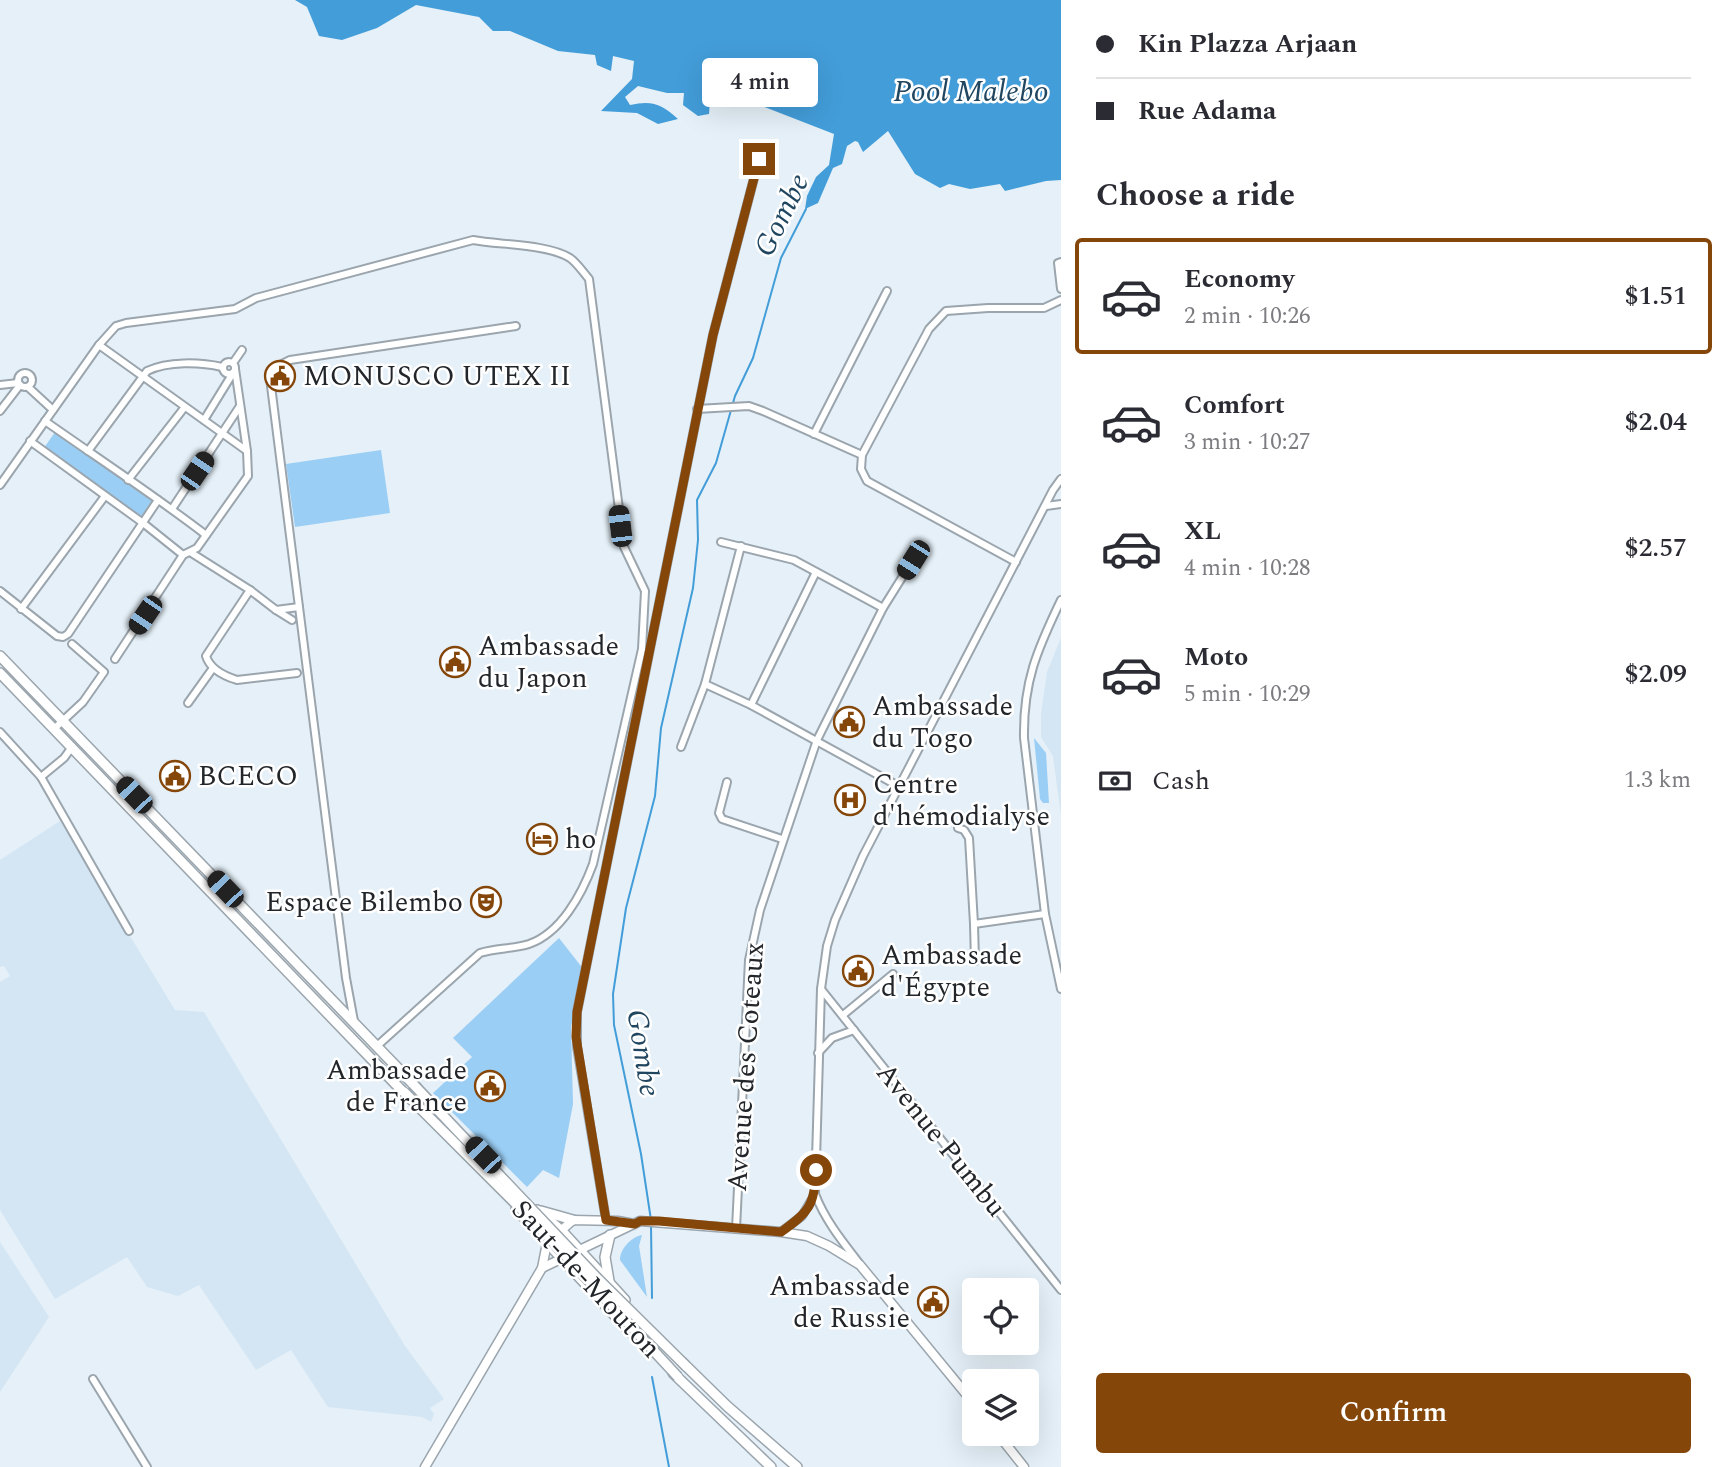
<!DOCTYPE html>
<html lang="en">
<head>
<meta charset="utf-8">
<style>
	:root { --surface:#fff; --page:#f2f2f3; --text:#2b2b33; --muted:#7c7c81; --line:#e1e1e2; --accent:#85460a }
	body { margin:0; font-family:Spectral,serif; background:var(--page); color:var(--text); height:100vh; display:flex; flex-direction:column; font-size:26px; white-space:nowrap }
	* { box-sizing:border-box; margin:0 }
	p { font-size:23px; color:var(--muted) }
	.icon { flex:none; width:38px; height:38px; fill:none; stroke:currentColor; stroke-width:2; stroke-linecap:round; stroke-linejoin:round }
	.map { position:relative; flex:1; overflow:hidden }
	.drawer { display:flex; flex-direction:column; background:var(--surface); width:665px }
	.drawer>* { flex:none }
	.top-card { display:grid; align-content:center; height:154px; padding:0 35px; background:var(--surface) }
	.controls { position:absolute; left:962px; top:1278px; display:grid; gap:14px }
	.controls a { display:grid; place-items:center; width:77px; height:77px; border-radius:7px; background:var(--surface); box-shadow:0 7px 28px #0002; font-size:35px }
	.end { position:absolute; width:32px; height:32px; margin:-16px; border:9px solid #85460a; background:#fff; box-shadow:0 0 0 4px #fff }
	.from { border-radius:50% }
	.bubble { position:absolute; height:49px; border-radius:7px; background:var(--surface); box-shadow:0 7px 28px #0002; font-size:23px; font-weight:600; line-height:49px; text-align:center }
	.car { position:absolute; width:21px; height:42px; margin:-21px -10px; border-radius:9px; box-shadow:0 0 5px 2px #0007; background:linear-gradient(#222 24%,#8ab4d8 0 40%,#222 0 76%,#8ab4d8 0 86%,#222 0) }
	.top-card b { display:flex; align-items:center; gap:24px; height:66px; font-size:26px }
	.top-card b+b { border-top:2px solid var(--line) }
	.top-card i { width:18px; height:18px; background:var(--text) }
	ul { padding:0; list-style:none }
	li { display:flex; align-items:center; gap:21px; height:116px; margin:0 14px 10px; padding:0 21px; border:4px solid transparent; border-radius:7px }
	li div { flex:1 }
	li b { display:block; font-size:26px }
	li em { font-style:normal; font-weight:600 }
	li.active { border-color:var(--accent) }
	li>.icon { width:63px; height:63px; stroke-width:1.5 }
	h2 { padding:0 35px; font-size:32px; line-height:84px }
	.pay { display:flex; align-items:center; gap:18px; height:77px; padding:0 35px; font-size:26px }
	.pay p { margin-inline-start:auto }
	.button { display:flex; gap:14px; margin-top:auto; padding:14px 35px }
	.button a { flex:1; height:80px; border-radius:7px; background:var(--accent); color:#fff; font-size:28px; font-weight:600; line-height:80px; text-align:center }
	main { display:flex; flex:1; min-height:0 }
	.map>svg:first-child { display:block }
</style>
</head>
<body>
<main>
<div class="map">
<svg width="1061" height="1467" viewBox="0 0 1061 1467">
	<rect width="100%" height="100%" fill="#e5f0f8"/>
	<!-- built -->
	<g fill="#d4e6f4">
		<polygon points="1061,638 1061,816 1053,756 1041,737 1041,714 1047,672"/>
		<polygon points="60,821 175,1010 204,1012 405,1346 444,1399 430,1408 434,1414 431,1422 422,1417 328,1407 291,1350 256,1370 199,1285 178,1296 147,1287 127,1257 55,1299 0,1210 0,982 10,976 4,966 0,967 0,860"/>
		<polygon points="0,1242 49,1317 0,1392"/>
	</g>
	<!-- green -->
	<g fill="#9acef5">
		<polygon points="55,432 152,501 141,518 44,448"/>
		<polygon points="381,450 390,513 295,527 286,464"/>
		<polygon points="1034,738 1046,753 1049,803 1043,803 1040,799"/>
		<polygon points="559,938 584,970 571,1027 573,1104 559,1178 543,1170 527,1187 433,1093 472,1057 453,1038"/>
		<path d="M642 1235 639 1246 647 1297 620 1260C620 1249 631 1237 642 1235Z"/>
	</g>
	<!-- water -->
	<path fill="#439dd9" d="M295 0H1061V180L1046 181 1005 191 1000 184 970 189 949 184 940 188 915 174 888 131 863 152 858 142 855 141 847 146 842 164 833 168 818 203 805 209 807 196 816 177 829 165 834 134 762 106 752 96 710 101 709 114 698 116 683 105 684 93H667L638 86 625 97 630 105C652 100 662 104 678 119L658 124 637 113 601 111 632 79 634 61 613 56 611 71 597 65 595 55 558 51 510 31H493L479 17 416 5 377 28 342 40 319 36 307 7Z"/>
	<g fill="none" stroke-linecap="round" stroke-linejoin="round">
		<!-- stream -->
		<g stroke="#439dd9" stroke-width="2">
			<polyline points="651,1220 641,1154 614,1025 613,994 626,908 655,796 661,728 693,588 698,540 697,500 716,463 735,396 753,358 781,258 806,209"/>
			<polyline points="651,1225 652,1298"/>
			<polyline points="652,1377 669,1467"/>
		</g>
		<!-- street casing -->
		<g stroke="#9ba5ad" stroke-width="10">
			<g id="street">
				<polyline points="1061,262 1058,263 1061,289"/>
				<polyline points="99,345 247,451"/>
				<circle cx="229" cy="368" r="6"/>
				<polyline points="233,363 242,350"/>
				<circle cx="25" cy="380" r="7"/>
				<polyline points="0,385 18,383"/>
				<polyline points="28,387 53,410"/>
				<polyline points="697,409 749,406 763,411 862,455"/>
				<polyline points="0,411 20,385"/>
				<polyline points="204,420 233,373"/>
				<path d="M45 421C99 459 154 495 206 535"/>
				<polyline points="814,434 887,291"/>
				<polyline points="30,441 143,523 183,555"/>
				<path d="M88 451 147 371C168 361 200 362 222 367"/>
				<polyline points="128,480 184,408"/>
				<path d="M0 485 99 345 116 326 126 323 235 309 256 298 473 240C499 245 548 244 570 258 577 263 583 272 589 279L624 547 645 591 642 649 593 864C582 894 561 933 529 944 513 949 496 948 480 953L377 1046"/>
				<polyline points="1046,506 1061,504"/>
				<polyline points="172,509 240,406"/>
				<polyline points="721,542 794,560 883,608"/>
				<polyline points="190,552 250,590 276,610 299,607"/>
				<polyline points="1016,562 867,481 861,469 862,455 929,329 946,311 988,308 1044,308 1061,300"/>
				<path d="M250 590 206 656C210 669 224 676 237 680L297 673"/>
				<polyline points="0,591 57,636 63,637 68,634 158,500"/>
				<path d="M1061 600C1037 650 1023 682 1024 738L1045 914 1061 989"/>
				<polyline points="21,609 105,496"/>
				<polyline points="276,610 292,620"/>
				<polyline points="115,659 183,555 197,548 248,476 247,451 235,369"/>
				<polyline points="705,684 751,705 900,787"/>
				<polyline points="188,703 213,668"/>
				<polyline points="751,705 816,572"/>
				<polyline points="55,728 83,702 104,672 72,644"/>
				<polyline points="0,732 41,777 129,931"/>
				<polyline points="681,747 705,684 741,546"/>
				<polyline points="41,777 64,758 72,747"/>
				<polyline points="727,782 719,813 722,819 782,839"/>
				<polyline points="958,828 964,830 969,838 974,924 1045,914"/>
				<polyline points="974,924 975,961"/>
				<polyline points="821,989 1061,1290"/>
				<polyline points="843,1015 893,974"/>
				<polyline points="354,1021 346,978 270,378 274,368 290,360 516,326"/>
				<polyline points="818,1053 832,1038 854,1030"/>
				<polyline points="606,1220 577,1047 577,1012 713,335 759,159"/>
				<polyline points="736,1229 749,960 760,910 817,740 883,608 913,560"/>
				<polyline points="781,1232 802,1216 815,1194"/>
				<path d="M859 1263C842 1241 825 1220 815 1194L821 989 827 946 835 920 863 856 1053 490 1061 479"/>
				<polyline points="93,1379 147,1467"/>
			</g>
		</g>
		<!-- secondary casing -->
		<g stroke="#9ba5ad" stroke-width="11">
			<g id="secondary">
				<polyline points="542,1268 640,1221 781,1232 807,1236 829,1246 860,1265 975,1405"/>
				<polyline points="997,1433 1024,1467"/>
				<polyline points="425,1467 542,1268 547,1243 573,1220 618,1221 634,1224"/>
			</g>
		</g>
		<!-- primary casing -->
		<g stroke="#9ba5ad" stroke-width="12">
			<g id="primary">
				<polyline points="0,656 417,1088"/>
				<polyline points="0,673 409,1098"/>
				<polyline points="516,1209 630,1332"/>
				<polyline points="537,1210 562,1231 625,1300"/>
				<polyline points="541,1211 573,1220"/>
				<polyline points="609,1281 605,1257 610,1235"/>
				<polyline points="682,1362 727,1406 797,1467"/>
				<polyline points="673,1373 771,1467"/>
			</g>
		</g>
		<!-- street -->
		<use href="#street" stroke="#fff" stroke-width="6"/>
		<!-- secondary -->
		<use href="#secondary" stroke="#fff" stroke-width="8"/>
		<!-- primary -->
		<use href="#primary" stroke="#fff" stroke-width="9"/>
		<!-- primary-bridge casing -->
		<g stroke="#9ba5ad" stroke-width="12" stroke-linecap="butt">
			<g id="primary-bridge">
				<polyline points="413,1084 598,1279 686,1366"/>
				<polyline points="404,1092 539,1227 678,1377"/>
			</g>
		</g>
		<!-- primary-bridge -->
		<use href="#primary-bridge" stroke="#fff" stroke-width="9"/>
	</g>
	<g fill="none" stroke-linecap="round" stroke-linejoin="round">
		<!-- route -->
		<path stroke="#85460a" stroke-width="9" d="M759 159 713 335 577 1012 576 1037 606 1220 635 1224 640 1221H659L781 1232C809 1212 815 1205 816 1170"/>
	</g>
	<!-- icons -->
	<defs>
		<g id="civic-ring" transform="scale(1.575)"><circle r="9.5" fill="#fff" stroke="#85460a" stroke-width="1.5"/><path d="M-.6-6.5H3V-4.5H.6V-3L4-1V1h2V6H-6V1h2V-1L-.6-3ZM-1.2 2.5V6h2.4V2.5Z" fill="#85460a"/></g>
		<g id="hospital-ring" transform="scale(1.575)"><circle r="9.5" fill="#fff" stroke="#85460a" stroke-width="1.5"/><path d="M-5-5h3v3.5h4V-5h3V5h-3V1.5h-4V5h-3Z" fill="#85460a"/></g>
		<g id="hotel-ring" transform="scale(1.575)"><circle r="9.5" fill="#fff" stroke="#85460a" stroke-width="1.5"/><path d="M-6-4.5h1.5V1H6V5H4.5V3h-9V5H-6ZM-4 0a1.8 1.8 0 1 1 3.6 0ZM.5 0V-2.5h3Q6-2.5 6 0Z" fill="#85460a"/></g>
		<g id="theatre-ring" transform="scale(1.575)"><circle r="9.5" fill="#fff" stroke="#85460a" stroke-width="1.5"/><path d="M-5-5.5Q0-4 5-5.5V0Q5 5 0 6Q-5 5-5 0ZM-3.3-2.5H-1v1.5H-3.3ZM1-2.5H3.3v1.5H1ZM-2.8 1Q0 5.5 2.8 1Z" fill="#85460a"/></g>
	</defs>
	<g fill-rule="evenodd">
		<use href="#civic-ring" x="280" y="376"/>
		<use href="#civic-ring" x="455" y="662"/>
		<use href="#civic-ring" x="849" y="722"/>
		<use href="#civic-ring" x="175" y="776"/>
		<use href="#hospital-ring" x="850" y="800"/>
		<use href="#hotel-ring" x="542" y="839"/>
		<use href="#theatre-ring" x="486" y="902"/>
		<use href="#civic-ring" x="858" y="971"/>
		<use href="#civic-ring" x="490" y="1086"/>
		<use href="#civic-ring" x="933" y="1302"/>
	</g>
	<g text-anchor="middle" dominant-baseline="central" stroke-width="5" stroke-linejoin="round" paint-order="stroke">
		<!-- poi labels -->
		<g font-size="28" fill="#22262a" stroke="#fff" text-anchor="start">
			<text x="303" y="376">MONUSCO UTEX II</text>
			<text x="478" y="646">Ambassade<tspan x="478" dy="32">du Japon</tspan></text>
			<text x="872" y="706">Ambassade<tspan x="872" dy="32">du Togo</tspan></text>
			<text x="198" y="776">BCECO</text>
			<text x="873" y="784">Centre<tspan x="873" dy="32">d'hémodialyse</tspan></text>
			<text x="565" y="839">ho</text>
			<text x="463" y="902" text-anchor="end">Espace Bilembo</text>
			<text x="881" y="955">Ambassade<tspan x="881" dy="32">d'Égypte</tspan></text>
			<text x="467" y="1070" text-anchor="end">Ambassade<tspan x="467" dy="32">de France</tspan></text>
			<text x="910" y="1286" text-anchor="end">Ambassade<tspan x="910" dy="32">de Russie</tspan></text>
		</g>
		<!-- street labels -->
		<g font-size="28" fill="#22262a" stroke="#fff">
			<text transform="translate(746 1067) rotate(-86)">Avenue des Coteaux</text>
			<text transform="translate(941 1140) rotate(51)">Avenue Pumbu</text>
			<text transform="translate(586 1279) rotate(47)">Saut-de-Mouton</text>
		</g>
		<!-- water labels -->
		<g font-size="30" font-style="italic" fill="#214660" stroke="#fff">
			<text x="971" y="92">Pool Malebo</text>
			<text transform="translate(782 215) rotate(-64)">Gombe</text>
			<text transform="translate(643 1053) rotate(81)">Gombe</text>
		</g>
	</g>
</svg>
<div class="controls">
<a><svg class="icon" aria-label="locate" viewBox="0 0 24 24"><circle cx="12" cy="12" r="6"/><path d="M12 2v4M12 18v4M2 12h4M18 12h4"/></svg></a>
<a><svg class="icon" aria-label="layers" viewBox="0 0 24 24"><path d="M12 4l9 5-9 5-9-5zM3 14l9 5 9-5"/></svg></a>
</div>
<i class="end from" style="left:816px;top:1170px"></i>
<i class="end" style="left:759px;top:159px"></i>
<div class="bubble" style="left:702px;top:58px;width:116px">4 min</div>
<i class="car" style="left:197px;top:471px;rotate:34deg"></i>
<i class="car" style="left:620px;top:526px;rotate:353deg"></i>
<i class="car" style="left:913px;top:560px;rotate:212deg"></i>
<i class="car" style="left:145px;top:615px;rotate:214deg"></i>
<i class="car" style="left:134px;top:795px;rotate:316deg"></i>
<i class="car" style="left:225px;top:889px;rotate:316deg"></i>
<i class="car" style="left:483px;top:1155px;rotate:316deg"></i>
</div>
<section class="drawer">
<div class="top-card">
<b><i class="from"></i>Kin Plazza Arjaan</b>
<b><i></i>Rue Adama</b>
</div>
<h2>Choose a ride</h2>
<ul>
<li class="active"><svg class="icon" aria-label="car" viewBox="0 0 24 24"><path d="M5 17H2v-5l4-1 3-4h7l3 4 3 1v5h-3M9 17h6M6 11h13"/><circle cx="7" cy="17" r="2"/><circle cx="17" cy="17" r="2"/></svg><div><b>Economy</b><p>2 min · 10:26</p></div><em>$1.51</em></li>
<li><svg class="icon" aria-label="car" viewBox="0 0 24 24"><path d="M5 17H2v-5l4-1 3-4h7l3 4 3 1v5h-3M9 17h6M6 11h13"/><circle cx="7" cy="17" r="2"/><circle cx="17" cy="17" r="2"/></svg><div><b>Comfort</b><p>3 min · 10:27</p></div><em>$2.04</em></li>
<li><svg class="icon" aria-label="car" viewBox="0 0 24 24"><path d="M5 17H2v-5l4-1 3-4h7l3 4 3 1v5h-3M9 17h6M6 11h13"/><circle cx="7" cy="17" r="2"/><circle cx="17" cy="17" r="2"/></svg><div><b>XL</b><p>4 min · 10:28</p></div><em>$2.57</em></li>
<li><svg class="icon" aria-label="car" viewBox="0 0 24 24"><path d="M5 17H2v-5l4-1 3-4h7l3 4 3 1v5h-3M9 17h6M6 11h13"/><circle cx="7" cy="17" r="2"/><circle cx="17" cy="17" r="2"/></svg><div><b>Moto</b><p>5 min · 10:29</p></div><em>$2.09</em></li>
</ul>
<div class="pay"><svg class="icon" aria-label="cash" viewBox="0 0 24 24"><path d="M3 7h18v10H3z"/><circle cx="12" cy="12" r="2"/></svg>Cash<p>1.3 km</p></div>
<div class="button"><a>Confirm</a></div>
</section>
</main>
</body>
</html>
